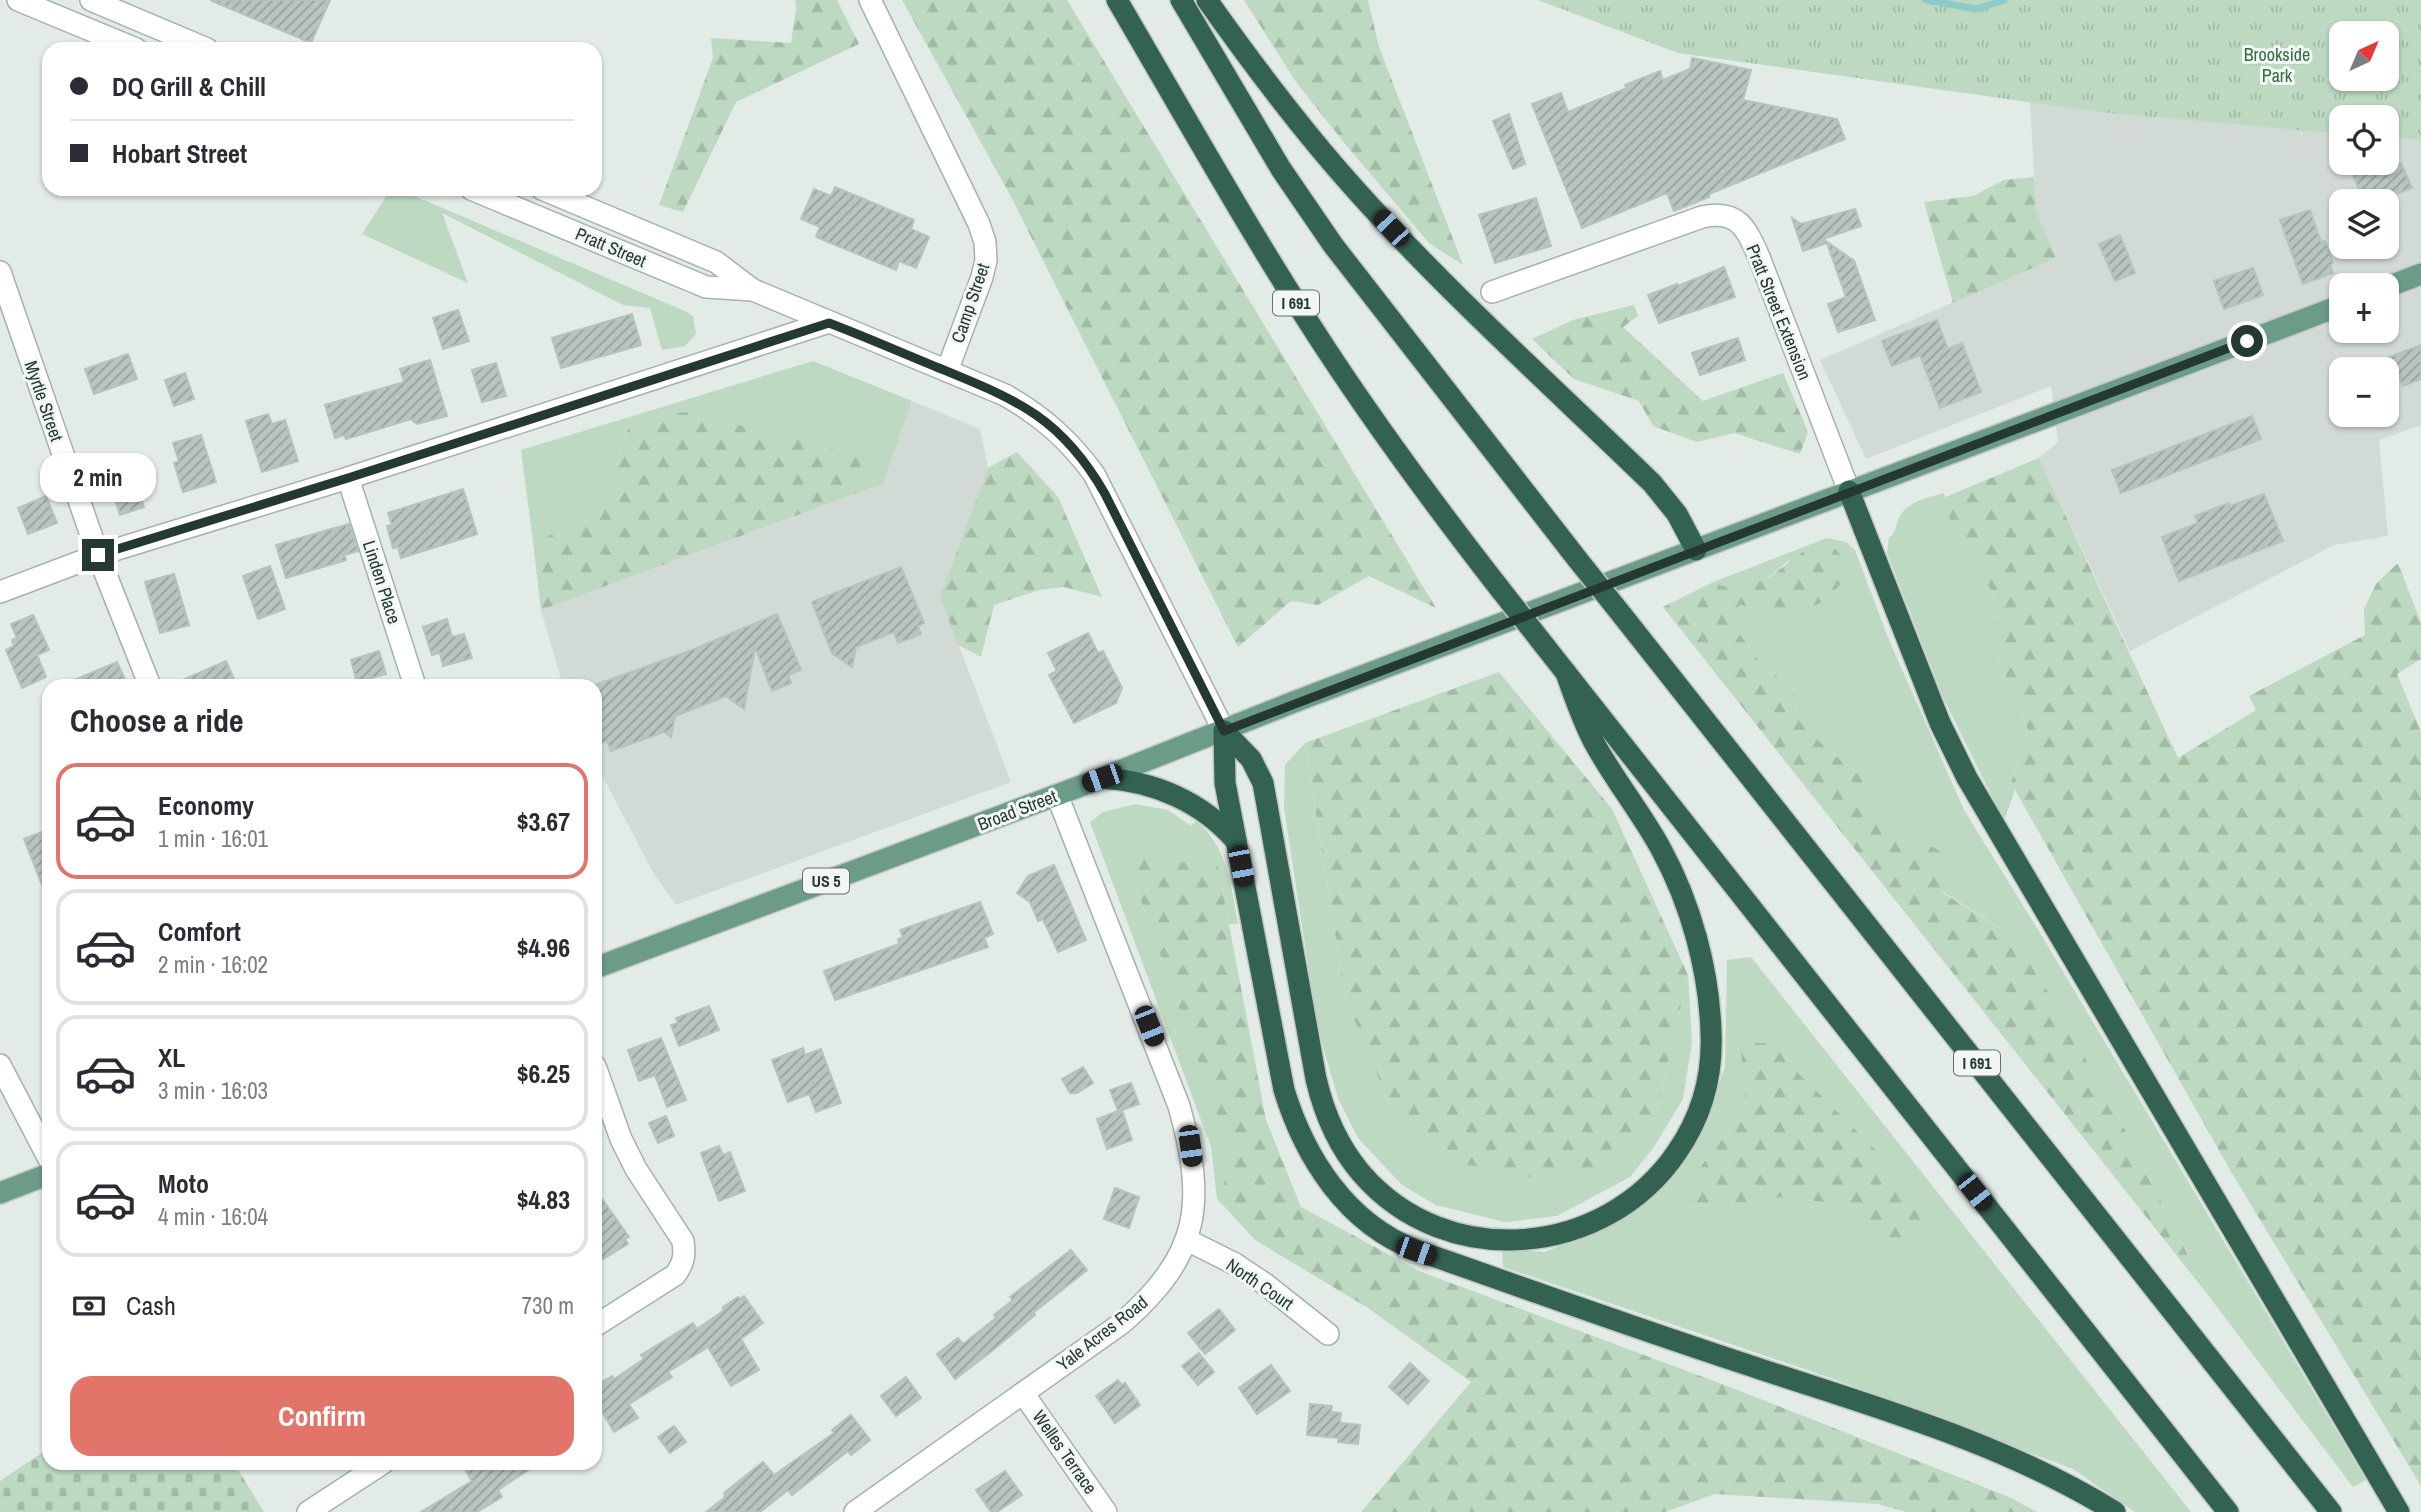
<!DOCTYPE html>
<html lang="en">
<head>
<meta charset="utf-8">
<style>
	:root { --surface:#fff; --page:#f7f7f7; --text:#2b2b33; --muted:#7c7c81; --line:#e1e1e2; --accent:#e27469 }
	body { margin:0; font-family:"Archivo Narrow",sans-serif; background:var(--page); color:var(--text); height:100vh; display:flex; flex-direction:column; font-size:26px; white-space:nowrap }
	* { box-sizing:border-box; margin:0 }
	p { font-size:23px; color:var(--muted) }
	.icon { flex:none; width:38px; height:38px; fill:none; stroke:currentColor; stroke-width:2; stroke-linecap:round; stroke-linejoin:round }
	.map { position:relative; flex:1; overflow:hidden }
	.drawer { position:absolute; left:42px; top:679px; width:560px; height:791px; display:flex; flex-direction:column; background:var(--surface); border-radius:21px; box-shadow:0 2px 5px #0004 }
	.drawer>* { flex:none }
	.guide { position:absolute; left:42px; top:42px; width:560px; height:154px; border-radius:21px; box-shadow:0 2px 5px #0004; display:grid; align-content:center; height:154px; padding:0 28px; background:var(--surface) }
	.needle { width:46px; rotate:44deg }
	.controls { position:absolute; left:2329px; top:21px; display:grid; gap:14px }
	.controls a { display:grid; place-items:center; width:70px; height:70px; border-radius:14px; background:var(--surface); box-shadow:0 2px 5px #0004; font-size:35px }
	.end { position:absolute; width:32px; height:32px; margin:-16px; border:9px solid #243a31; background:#fff; box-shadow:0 0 0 4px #fff }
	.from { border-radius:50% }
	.bubble { position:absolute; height:49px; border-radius:21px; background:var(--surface); box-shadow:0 2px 5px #0004; font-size:23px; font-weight:700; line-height:49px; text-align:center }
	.car { position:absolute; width:21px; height:42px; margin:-21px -10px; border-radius:9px; box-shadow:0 0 5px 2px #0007; background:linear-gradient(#222 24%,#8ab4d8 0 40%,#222 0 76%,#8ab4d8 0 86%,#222 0) }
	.guide b { display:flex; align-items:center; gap:24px; height:66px; font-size:26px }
	.guide b+b { border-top:2px solid var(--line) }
	.guide i { width:18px; height:18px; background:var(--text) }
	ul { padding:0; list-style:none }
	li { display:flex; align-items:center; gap:21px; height:116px; margin:0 14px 10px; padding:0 14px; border:4px solid var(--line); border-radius:21px }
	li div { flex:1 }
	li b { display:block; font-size:26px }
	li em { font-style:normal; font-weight:700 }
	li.on { border-color:var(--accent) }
	li>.icon { width:63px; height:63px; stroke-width:1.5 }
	h2 { padding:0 28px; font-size:32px; line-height:84px }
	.pay { display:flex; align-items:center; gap:18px; height:77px; padding:0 28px; font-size:26px }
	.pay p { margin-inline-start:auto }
	.cta { display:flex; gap:14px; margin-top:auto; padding:14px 28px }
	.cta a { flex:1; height:80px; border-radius:21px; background:var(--accent); color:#fff; font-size:28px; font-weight:700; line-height:80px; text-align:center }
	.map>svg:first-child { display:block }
</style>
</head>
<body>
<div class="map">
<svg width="2421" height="1512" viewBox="0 0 2421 1512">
	<defs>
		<pattern id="forest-firs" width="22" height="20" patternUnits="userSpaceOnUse" patternTransform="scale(1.75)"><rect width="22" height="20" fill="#bdd9c1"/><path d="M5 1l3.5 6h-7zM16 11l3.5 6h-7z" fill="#a2bba6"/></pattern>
		<pattern id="cemetery-stones" width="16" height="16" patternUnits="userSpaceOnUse" patternTransform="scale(1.75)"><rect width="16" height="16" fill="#bdd9c1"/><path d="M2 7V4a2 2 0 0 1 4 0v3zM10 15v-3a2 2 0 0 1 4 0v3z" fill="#a2bba6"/></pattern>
		<pattern id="park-tufts" width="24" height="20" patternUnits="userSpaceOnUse" patternTransform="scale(1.75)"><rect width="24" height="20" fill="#bdd9c1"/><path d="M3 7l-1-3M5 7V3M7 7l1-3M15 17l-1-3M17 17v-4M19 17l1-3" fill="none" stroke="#a2bba6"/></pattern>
		<pattern id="building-hatch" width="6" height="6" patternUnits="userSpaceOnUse" patternTransform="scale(1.75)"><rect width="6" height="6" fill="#b8c5be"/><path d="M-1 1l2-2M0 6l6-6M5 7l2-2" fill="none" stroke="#95a19b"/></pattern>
	</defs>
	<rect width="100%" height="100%" fill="#e2ebe6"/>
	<!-- built -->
	<g fill="#d1dad4" fill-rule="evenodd">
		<path d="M2030 101 2108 113 2341 134 2342 163H2387V138L2421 140V425L2379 440 2388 536 2334 545 2130 651 2039 458 2058 442 2051 386 1866 459 1820 360 2056 258 2036 210ZM2342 201H2387V247H2342ZM2342 285H2387V331H2342ZM2342 369H2387V415H2342Z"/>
		<polygon points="912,401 980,429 988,468 940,596 1011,782 676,905 654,874 595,762 595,686 563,686 541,610 883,484"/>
	</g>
	<!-- grass -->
	<g fill="#bdd9c1" fill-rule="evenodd">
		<polygon points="391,189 398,189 687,312 693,316 696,334 685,346 662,350 650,308 623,305 442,213 468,283 362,234"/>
		<polygon points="813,361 912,401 883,484 863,491 858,456 632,416 601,514 533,542 521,450"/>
		<path d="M1944 493 1955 534 1993 593 2000 662 2028 730 2011 783 2015 789 2004 821 1943 697 1887 553 1889 538C1896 533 1895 526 1899 518 1907 501 1927 498 1944 493Z"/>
		<path d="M1827 538 1846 542 1855 550 1889 640 1964 810 2040 933 2366 1480 2353 1487 2208 1295 2121 1122 2019 941 1942 891 1933 847H1909L1883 825 1860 776 1826 748 1799 720 1793 686 1766 670 1731 622 1740 605 1787 617 1789 560C1775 573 1756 590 1734 590 1728 590 1719 584 1713 582Z"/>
		<polygon points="1305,743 1345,998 1388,1100 1465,1164 1652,1130 1688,975 1692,1042 1683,1099 1654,1147 1630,1177 1557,1216 1505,1222 1436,1205 1402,1185 1358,1138 1338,1098 1318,1030 1284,808 1285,765"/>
		<path d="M1135 804 1168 810 1191 826 1196 821C1228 847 1231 886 1238 924H1229L1218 866 1136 888 1228 1142 1223 1205 1217 1199 1211 1147 1090 822 1103 812Z"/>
		<path d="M1751 957 2191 1512H2135L2073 1469 1831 1378 1503 1267 1502 1249 1545 1252 1613 1223 1662 1185 1701 1133 1725 1067 1727 960ZM1780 1044 1799 1074 1872 1242 1856 1206 1783 1197 1729 1204 1674 1208 1746 1101Z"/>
	</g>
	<!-- forest -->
	<g fill="url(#forest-firs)">
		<polygon points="795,0 837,0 859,44 736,102 683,212 659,205 713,58 711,38 791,43 796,8"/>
		<polygon points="902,0 1067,0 1436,608 1369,576 1318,605 1291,601 1238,647 1009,193"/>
		<polygon points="1244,0 1368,0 1379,47 1463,265 1429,243 1346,145 1296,82"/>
		<polygon points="2034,177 2036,210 2056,258 1953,303 1924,202 1973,196 2004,180"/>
		<polygon points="1634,305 1638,316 1623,327 1703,401 1783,373 1808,432 1800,454 1734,433 1697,442 1653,426 1639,401 1574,379 1532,339 1573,320"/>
		<polygon points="689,412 859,456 863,491 541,610 533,542 601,514 632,416"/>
		<polygon points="1017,452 1058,497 1102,597 1064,587 1039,590 994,605 981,657 958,645 940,596 988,468"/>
		<polygon points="2039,458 2178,758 2256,710 2249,696 2365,635 2364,609 2376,584 2398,563 2421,623 2421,659 2397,674 2421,732 2421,1486 2233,1175 2011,783 2028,730 2000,662 1993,593 1955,534 1943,498"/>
		<polygon points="1830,544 1843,557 1847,576 1827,600 1787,617 1740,605 1731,622 1766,670 1793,686 1799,720 1826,748 1860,776 1883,825 1909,847 1933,847 1949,856 1942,892 2019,941 2121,1122 2208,1295 1663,607 1713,582 1733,590 1752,585 1770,577 1801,553"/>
		<polygon points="1499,672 1612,809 1688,975 1652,1130 1618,1163 1546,1180 1465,1164 1388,1100 1345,998 1305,743"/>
		<polygon points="1136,857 1218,866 1266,1120 1301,1207 1419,1271 1730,1387 2009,1497 2037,1512 1906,1512 1878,1504 1715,1494 1665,1512 1361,1512 1471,1382 1368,1308 1255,1240 1223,1205 1227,1142 1136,887"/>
		<polygon points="1740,1042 1780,1044 1799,1074 1878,1152 1923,1220 1900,1245 1872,1242 1856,1206 1783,1197 1729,1204 1673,1208 1746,1101"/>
	</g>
	<!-- cemetery -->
	<polygon fill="url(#cemetery-stones)" points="49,1448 49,1463 234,1463 264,1512 0,1512 0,1481"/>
	<!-- park -->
	<path fill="url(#park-tufts)" fill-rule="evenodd" d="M1538 0H2421V140L2387 138V117H2342L2341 134 2108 113 1678 53ZM2342 33H2387V79H2342Z"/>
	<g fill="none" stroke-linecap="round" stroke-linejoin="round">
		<!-- stream -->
		<polyline stroke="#90c9c9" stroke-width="7" points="1926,0 1977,9 2004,0"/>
	</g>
	<!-- building -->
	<g fill="url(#building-hatch)" stroke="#b5c3bb" stroke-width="2">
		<polygon points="210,0 330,0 311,43"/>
		<polygon points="1692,58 1751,70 1743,100 1837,119 1845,139 1709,194 1709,197 1674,211 1667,193 1582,228 1532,104 1561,93 1568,112 1627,88 1625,85 1660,71 1663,80 1690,69"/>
		<polygon points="1509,114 1525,164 1513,169 1493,121"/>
		<polygon points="2348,163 2401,163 2412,188 2394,195 2397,201 2364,201"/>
		<polygon points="835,187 914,220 911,229 929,237 916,268 899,261 896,270 816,237 820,227 801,219 814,189 831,196"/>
		<polygon points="1536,198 1551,246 1495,263 1479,215"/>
		<polygon points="1855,209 1861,226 1823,239 1854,261 1875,320 1838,332 1828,304 1846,297 1827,243 1803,251 1792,218 1801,224"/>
		<polygon points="2310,210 2321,242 2325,241 2333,263 2330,265 2333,273 2303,284 2280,220"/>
		<polygon points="2120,235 2135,273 2115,281 2099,244"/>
		<polygon points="1724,267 1735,297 1659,323 1648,295 1677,284 1678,286"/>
		<polygon points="2253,268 2263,295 2224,309 2214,281"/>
		<polygon points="458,310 469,341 443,349 433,318"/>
		<polygon points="632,314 641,345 561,368 552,338"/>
		<polygon points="1937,320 1948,349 1962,343 1981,392 1940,408 1920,355 1892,366 1882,341"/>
		<polygon points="1738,338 1745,360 1700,375 1692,353"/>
		<polygon points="2421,345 2421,379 2403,386 2400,379 2387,384 2387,358"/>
		<polygon points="128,354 137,379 94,394 85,369"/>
		<polygon points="430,360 447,416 417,424 411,419 346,439 344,435 335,438 325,405 404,382 400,369"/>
		<polygon points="496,363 506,396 482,402 472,370"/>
		<polygon points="185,373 194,399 174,406 165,380"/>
		<polygon points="268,414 272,424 285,420 298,461 262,472 246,421"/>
		<polygon points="2252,416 2261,439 2121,493 2112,470"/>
		<polygon points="201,435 216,482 183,492 174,463 179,461 173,443"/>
		<polygon points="135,458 143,485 137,487 144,507 120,515 105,467"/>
		<polygon points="463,489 477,534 401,558 398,547 393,548 387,526 392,525 388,513"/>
		<polygon points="2264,494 2283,541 2179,581 2162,537 2198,523 2195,516 2229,503 2230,506"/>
		<polygon points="46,496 57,523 28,534 18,508"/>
		<polygon points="349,524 358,551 344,555 346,560 286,578 276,545"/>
		<polygon points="270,566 285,609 258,619 243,576"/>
		<polygon points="901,567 924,623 918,626 921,634 898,643 894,632 856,647 852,667 832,653 812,602"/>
		<polygon points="174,574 189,625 160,633 145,582"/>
		<polygon points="777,614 801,670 788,675 791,683 772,691 755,647 744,709 726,696 675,716 671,737 664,732 611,751 607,741 595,746 595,685 692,650"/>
		<polygon points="33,615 49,650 37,655 46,677 22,688 6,650 14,646 12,640 17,638 11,624"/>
		<polygon points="447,619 452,637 464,634 472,658 443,666 440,653 432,655 423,627"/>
		<polygon points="1088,633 1098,653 1103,651 1122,688 1116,703 1074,723 1049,675 1057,671 1048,653"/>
		<polygon points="379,651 386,674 357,682 351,660"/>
		<polygon points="226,661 237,686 169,686"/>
		<polygon points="117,662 128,686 60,686"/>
		<polygon points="49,829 49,900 48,900 24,839"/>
		<polygon points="1054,865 1086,940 1058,952 1043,919 1038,921 1030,902 1017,893 1028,876"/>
		<polygon points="980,902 993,934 984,938 988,947 835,1000 824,971 899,944 898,939 903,937 900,930"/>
		<polygon points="709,1006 719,1030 679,1046 671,1025 678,1023 676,1018"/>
		<polygon points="661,1038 686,1100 667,1107 655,1075 639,1081 628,1050"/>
		<polygon points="803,1048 805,1055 821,1049 841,1103 816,1112 809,1094 788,1102 772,1060"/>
		<polygon points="1083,1067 1093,1083 1077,1093 1070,1093 1062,1079"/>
		<polygon points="1131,1083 1139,1104 1122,1110 1132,1140 1107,1149 1097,1119 1118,1111 1110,1090"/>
		<polygon points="666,1116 674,1136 658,1143 649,1123"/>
		<polygon points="719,1146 723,1155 730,1152 745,1191 719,1201 701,1153"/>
		<polygon points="1115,1188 1139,1197 1129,1228 1104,1219"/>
		<polygon points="595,1189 629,1237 625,1239 628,1244 595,1264"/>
		<polygon points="1071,1250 1087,1270 1033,1313 1035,1315 992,1351 955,1379 937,1354 958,1338 963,1344 996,1318 994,1315 1013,1300 1010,1297"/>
		<polygon points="744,1296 763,1323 741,1339 759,1370 731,1386 708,1347 668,1372 672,1377 629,1404 638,1418 614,1432 595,1400 595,1386 612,1376 614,1379 644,1359 641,1355 693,1323 697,1329 723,1311 723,1307 738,1297 740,1299"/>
		<polygon points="1219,1309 1235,1330 1205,1354 1188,1333"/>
		<polygon points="1199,1353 1214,1372 1198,1385 1182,1366"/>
		<polygon points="1410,1363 1429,1381 1408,1404 1389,1387"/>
		<polygon points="1271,1365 1290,1391 1257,1414 1239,1388"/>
		<polygon points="906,1377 921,1398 896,1416 881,1396"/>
		<polygon points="1118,1380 1122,1385 1125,1383 1140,1405 1115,1423 1096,1396"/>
		<polygon points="1310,1404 1332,1406 1331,1412 1341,1413 1340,1423 1360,1425 1358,1444 1338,1442 1339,1434 1338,1438 1307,1435"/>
		<polygon points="851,1415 870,1440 851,1455 848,1451 792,1495 788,1490 760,1512 706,1512 724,1498 725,1492 763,1462 774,1475 834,1433 832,1430"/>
		<polygon points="674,1426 686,1442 670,1453 658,1437"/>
		<polygon points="480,1463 539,1463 498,1490 502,1497 477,1512 421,1512 472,1481 466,1471"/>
		<polygon points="1005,1471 1022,1495 997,1512 991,1512 976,1490"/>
	</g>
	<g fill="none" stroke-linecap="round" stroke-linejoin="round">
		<!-- minor casing -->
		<g stroke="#a5b2ac" stroke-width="24">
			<g id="minor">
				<polyline points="18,0 136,49"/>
				<polyline points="91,0 207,49"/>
				<polyline points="870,0 979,224 985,242 986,260 982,277 947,371"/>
				<polyline points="471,189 706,287 753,290"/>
				<path d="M542 189 716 262 753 290 1005 395C1042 416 1069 440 1094 474L1224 731"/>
				<polyline points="0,272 98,555 150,686"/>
				<path d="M1492 292 1702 217C1738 209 1746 228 1759 257L1849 491"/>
				<polyline points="348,478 415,686"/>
				<polyline points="0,592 98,555 348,478 829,322"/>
				<polyline points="0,1065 49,1159"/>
				<path d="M595 1066 621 1139 636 1169 683 1241C685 1255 684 1263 675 1275L595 1326"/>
				<polyline points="1187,1240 1235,1264 1265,1284 1328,1334"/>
				<polyline points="1023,1393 1106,1512"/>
				<polyline points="308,1512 383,1463"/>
				<path d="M855 1512 1122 1323C1201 1254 1206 1203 1179 1106L1057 795"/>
			</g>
		</g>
		<!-- major casing -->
		<g stroke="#c2c8c5" stroke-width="24">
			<g id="major">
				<polyline points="2387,287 2421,274"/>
				<polyline points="595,968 1102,778 1299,700 2342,305"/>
				<polyline points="0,1193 49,1174"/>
			</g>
		</g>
		<!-- highway casing -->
		<g stroke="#c2c8c5" stroke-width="24">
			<g id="highway">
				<path d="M1117 0C1186 118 1253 238 1328 352 1382 434 1440 512 1500 589"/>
				<polyline points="1181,0 1281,169 1333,245 1578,560"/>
				<path d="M1207 0C1253 65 1301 129 1354 188 1447 292 1552 386 1652 483L1677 514 1696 550"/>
				<polyline points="1849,491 1940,723 1967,778 2399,1512"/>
				<polyline points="1622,615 2331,1512"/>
				<polyline points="1544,645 2228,1512"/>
				<path d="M1224 731 1251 759 1263 783 1316 1079C1324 1113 1338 1146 1361 1173 1447 1273 1606 1257 1677 1152 1702 1116 1713 1075 1711 1032 1709 970 1691 904 1661 849 1642 814 1616 782 1596 746 1583 723 1575 698 1566 673"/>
				<path d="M1224 731 1225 783 1284 1090C1305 1158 1347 1224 1416 1250 1529 1290 1643 1331 1757 1368 1878 1408 2006 1444 2115 1512"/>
				<path d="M1102 778C1154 781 1202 802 1236 841"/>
			</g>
		</g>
		<!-- minor -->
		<use href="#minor" stroke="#fff" stroke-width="21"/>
		<!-- major -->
		<use href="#major" stroke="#6c9b88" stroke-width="21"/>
		<!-- highway -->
		<use href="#highway" stroke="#336251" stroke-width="21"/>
		<!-- highway-bridge casing -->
		<g stroke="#c2c8c5" stroke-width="24" stroke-linecap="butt">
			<g id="highway-bridge">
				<polyline points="1578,560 1622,615"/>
				<polyline points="1500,589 1544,645"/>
			</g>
		</g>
		<!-- highway-bridge -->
		<use href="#highway-bridge" stroke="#336251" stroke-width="21"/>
	</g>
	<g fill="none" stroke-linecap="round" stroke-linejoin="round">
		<!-- route -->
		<path stroke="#243a31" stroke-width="9" d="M98 555 348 478 829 323C866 337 902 353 939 368 1017 400 1061 417 1105 494L1224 731 2247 341"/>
	</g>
	<g text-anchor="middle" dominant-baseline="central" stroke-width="6" stroke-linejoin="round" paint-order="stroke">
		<!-- shield labels -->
		<g fill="#f2f7f4" stroke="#62736c" stroke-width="2">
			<rect x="1273" y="290.5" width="46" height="25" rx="5"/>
			<rect x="803" y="868.5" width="46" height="25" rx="5"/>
			<rect x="1954" y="1050.5" width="46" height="25" rx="5"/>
		</g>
		<g font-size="16" font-weight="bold" fill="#243a31">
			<text x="1296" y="303">I 691</text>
			<text x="826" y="881">US 5</text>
			<text x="1977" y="1063">I 691</text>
		</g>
		<!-- park labels -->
		<g font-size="18" fill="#336c40" stroke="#f2f7f4">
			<text x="2277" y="54">Brookside<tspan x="2277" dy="21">Park</tspan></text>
		</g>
		<!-- street labels -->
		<g font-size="18" fill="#243a31" stroke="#f2f7f4">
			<text transform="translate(611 247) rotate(23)">Pratt Street</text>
			<text transform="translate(970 303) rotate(-71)">Camp Street</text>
			<text transform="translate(1779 312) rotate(68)">Pratt Street Extension</text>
			<text transform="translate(44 401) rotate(71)">Myrtle Street</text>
			<text transform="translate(382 582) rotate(72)">Linden Place</text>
			<text transform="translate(1017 810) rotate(-21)">Broad Street</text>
			<text transform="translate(1260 1284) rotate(34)">North Court</text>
			<text transform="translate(1102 1333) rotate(-38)">Yale Acres Road</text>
			<text transform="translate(1065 1452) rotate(55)">Welles Terrace</text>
		</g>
	</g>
</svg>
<div class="controls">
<a><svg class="needle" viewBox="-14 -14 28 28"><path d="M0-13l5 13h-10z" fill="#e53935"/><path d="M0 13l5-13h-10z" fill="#7c7c81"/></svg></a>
<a><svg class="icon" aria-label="locate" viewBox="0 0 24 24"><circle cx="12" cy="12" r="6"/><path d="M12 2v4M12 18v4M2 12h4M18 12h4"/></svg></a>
<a><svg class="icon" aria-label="layers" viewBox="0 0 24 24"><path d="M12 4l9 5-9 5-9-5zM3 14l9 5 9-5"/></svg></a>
<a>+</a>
<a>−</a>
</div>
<i class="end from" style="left:2247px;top:341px"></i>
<i class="end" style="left:98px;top:555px"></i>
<div class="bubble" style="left:40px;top:453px;width:116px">2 min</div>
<i class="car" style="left:1391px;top:228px;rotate:317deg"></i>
<i class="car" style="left:1102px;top:778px;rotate:251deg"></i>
<i class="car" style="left:1241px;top:866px;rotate:169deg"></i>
<i class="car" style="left:1149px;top:1026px;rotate:158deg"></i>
<i class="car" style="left:1190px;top:1146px;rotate:172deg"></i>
<i class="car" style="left:1975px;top:1192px;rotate:142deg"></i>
<i class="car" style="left:1416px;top:1251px;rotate:109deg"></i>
<div class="guide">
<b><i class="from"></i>DQ Grill &amp; Chill</b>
<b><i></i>Hobart Street</b>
</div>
<section class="drawer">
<h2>Choose a ride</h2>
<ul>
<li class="on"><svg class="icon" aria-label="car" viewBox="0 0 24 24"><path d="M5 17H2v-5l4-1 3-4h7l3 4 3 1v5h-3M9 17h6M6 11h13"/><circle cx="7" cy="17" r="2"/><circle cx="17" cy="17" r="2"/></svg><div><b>Economy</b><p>1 min · 16:01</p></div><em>$3.67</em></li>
<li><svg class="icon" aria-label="car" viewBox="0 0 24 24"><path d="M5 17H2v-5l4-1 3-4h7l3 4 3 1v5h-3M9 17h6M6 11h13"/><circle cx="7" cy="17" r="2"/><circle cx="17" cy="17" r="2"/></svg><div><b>Comfort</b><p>2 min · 16:02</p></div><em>$4.96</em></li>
<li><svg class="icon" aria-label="car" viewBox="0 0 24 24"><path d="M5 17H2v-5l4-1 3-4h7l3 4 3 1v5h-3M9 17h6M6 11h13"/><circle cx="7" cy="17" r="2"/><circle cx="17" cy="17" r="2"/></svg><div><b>XL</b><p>3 min · 16:03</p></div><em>$6.25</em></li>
<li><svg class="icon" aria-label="car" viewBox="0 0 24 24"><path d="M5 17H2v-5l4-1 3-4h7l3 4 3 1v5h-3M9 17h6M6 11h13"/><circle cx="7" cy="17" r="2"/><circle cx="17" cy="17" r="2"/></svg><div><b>Moto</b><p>4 min · 16:04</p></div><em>$4.83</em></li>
</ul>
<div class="pay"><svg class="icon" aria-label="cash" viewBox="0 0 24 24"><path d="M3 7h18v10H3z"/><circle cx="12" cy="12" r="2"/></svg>Cash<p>730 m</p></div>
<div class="cta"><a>Confirm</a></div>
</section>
</div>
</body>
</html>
